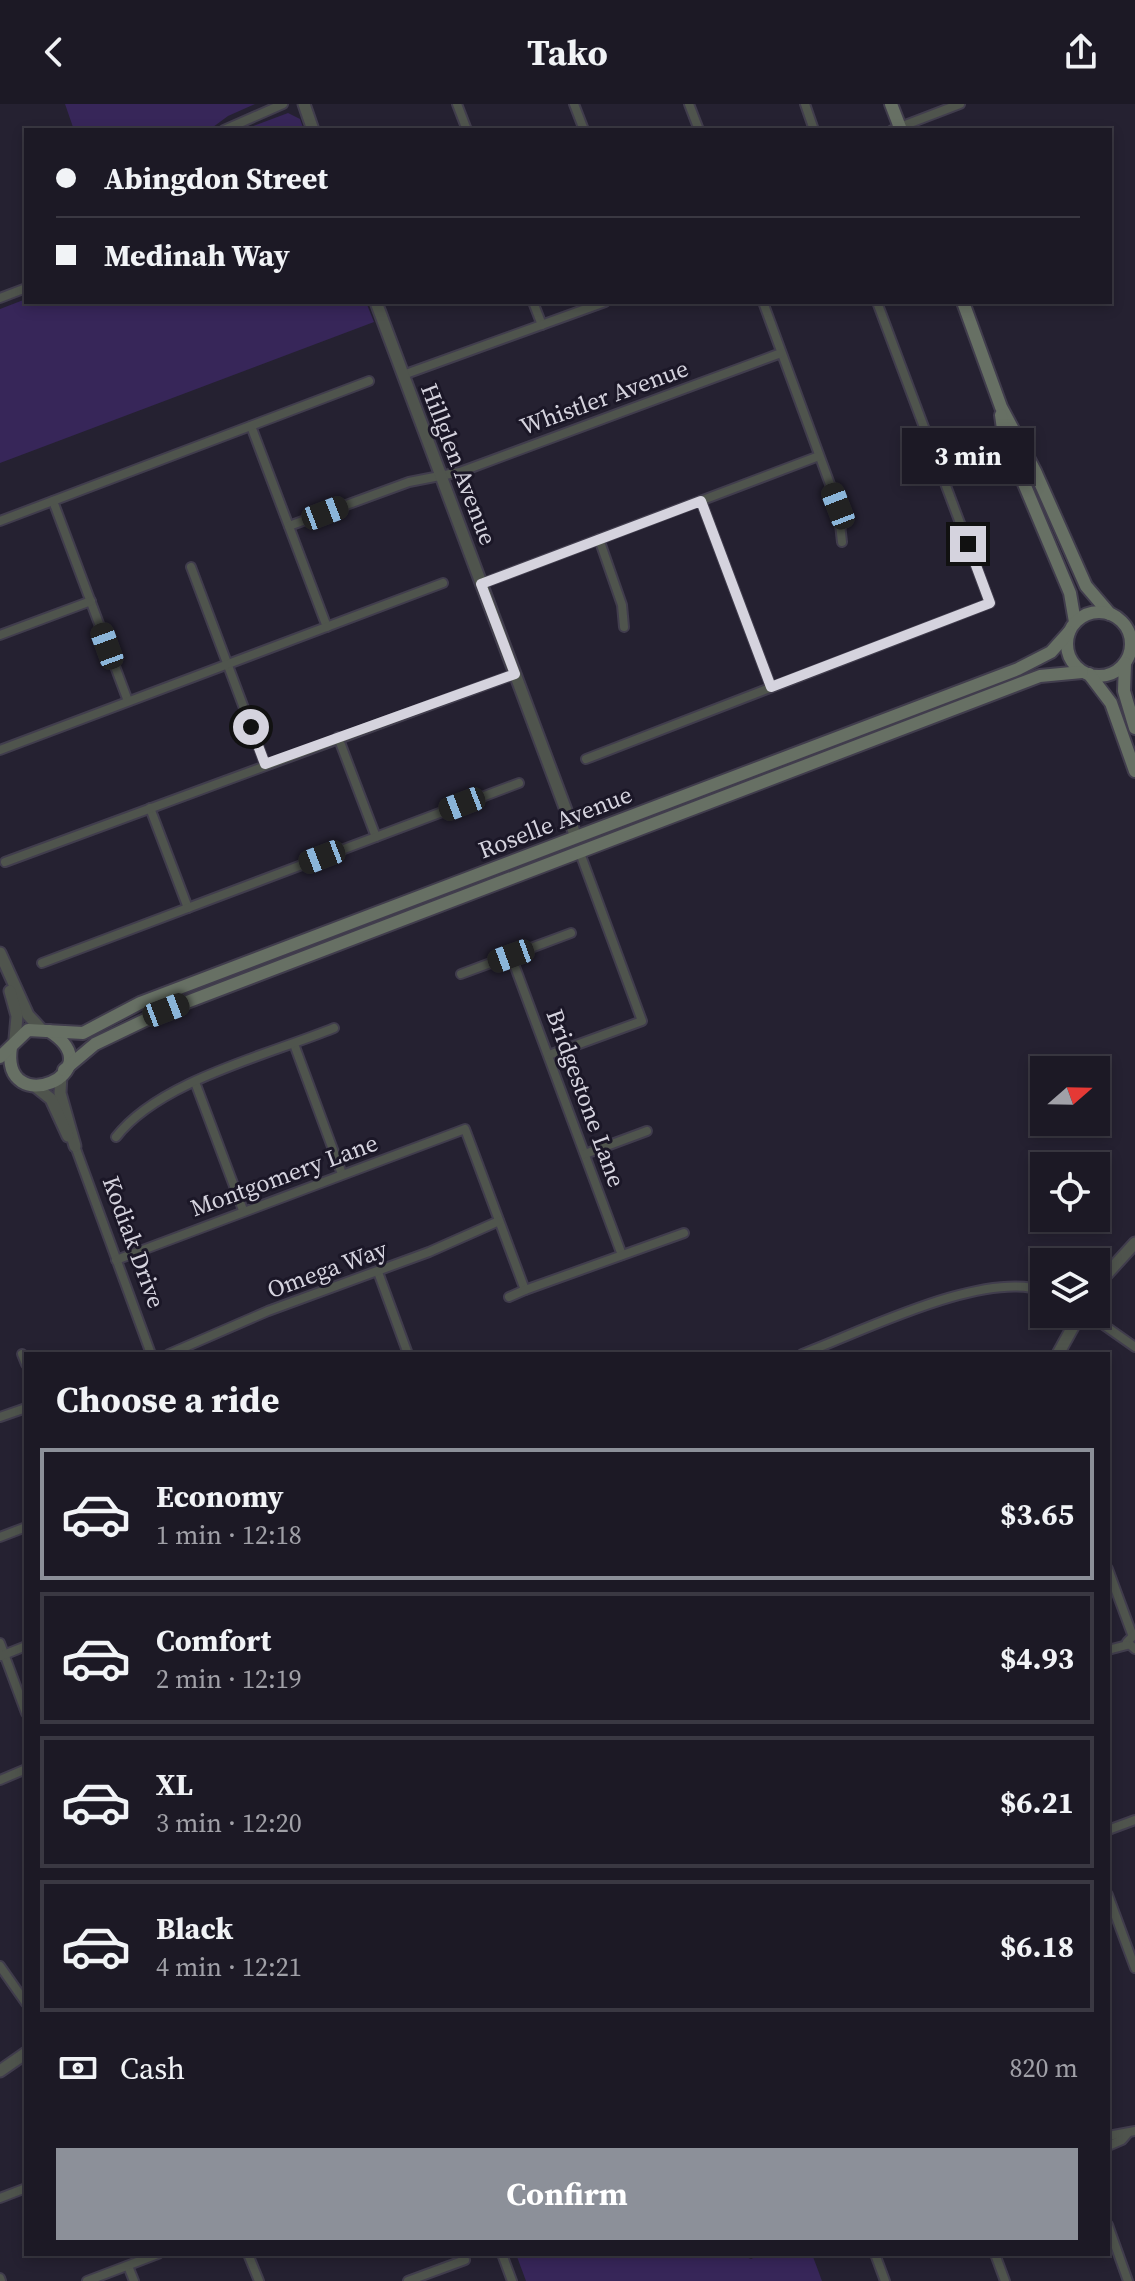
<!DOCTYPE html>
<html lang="en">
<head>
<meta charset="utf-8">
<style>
	:root { --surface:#1c1925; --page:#292632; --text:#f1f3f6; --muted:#a0a0a7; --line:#3a3842; --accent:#8c9099 }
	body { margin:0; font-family:"Source Serif 4",serif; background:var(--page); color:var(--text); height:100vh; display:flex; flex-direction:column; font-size:30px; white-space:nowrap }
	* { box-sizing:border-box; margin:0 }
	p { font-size:26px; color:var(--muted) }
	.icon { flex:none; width:44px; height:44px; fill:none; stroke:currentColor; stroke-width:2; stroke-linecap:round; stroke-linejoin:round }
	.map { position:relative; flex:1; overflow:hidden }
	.side { position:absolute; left:24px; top:1248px; width:1086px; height:904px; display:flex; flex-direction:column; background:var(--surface); border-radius:0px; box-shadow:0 4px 12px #0003,0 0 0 2px var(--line) }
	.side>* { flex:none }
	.guide { position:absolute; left:24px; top:24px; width:1088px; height:176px; border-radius:0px; box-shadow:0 4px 12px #0003,0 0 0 2px var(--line); display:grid; align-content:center; height:176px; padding:0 32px; background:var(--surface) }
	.needle { width:52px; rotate:70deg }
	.fabs { position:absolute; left:1030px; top:952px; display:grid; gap:16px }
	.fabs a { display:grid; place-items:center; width:80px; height:80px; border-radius:0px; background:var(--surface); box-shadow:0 4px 12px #0003,0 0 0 2px var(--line); font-size:40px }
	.end { position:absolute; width:36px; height:36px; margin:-18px; border:10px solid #d5d3de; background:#111; box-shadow:0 0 0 4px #111 }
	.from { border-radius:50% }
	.bubble { position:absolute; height:56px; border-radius:0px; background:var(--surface); box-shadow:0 4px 12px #0003,0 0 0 2px var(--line); font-size:26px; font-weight:700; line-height:56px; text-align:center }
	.car { position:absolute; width:24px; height:48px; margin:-24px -12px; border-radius:10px; box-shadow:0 0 6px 2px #0007; background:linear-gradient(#222 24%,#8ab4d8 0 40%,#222 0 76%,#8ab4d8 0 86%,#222 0) }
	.guide b { display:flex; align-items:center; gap:28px; height:76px; font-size:30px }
	.guide b+b { border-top:2px solid var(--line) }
	.guide i { width:20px; height:20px; background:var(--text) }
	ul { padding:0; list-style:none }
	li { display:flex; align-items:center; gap:24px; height:132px; margin:0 16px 12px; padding:0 16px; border:4px solid var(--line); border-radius:0px }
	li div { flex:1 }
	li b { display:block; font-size:30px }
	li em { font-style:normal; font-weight:700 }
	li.selected { border-color:var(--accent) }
	li>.icon { width:72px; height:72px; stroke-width:1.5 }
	h2 { padding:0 32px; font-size:36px; line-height:96px }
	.pay { display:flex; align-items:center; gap:20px; height:88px; padding:0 32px; font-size:30px }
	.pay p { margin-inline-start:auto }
	.button { display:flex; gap:16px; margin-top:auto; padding:16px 32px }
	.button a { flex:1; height:92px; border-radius:0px; background:var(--accent); color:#fff; font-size:32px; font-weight:700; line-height:92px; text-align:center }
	header { display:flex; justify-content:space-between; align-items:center; height:104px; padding:0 32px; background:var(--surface); font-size:36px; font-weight:700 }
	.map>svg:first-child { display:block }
</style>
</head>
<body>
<header><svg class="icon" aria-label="back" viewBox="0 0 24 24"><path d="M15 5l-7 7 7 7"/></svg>Tako<svg class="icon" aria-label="share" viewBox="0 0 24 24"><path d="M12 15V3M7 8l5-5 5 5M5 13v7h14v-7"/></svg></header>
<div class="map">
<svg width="1135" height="2177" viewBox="0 0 1135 2177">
	<rect width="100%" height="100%" fill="#252131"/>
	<!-- green -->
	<g fill="#372659">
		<polygon points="65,0 255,0 228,12 209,26 74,26"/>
		<polygon points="288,9 300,15 304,26 243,26"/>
		<polygon points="26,195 26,198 366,198 374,218 0,359 0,205"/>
		<polygon points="516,2150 739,2150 751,2155 761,2150 812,2150 822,2177 526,2177"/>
	</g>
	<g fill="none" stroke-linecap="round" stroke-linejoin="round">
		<!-- minor casing -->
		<g stroke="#413d4d" stroke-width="12">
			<g id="minor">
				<polyline points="457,0 467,26"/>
				<polyline points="574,0 584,26"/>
				<polyline points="689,0 699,26"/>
				<polyline points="805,0 814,26"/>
				<polyline points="224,26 283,0"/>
				<polyline points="892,26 960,0"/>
				<polyline points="0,194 26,184"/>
				<polyline points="533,198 542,221"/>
				<polyline points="763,198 838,402 842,438"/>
				<polyline points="403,271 605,198"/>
				<polyline points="251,322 327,523"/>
				<polyline points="53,397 128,597"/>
				<polyline points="701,397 771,583"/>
				<polyline points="0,417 369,277"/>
				<polyline points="289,422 409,378 460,368 781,249"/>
				<polyline points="599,435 622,501 624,523"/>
				<polyline points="191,463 265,660"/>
				<polyline points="481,480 819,352"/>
				<polyline points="0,531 91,497"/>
				<polyline points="338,633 376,733"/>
				<polyline points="0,646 443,479"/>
				<polyline points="586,655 990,499 877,198"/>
				<polyline points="150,704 188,804"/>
				<polyline points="5,758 515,570"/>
				<polyline points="511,852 622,1151"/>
				<polyline points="42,859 519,679"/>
				<polyline points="461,870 571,829"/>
				<polyline points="294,940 342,1070"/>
				<polyline points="549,951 642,917 580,749"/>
				<polyline points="195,978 243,1106"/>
				<path d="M116 1033C159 977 268 951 334 924"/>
				<polyline points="75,1042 151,1250"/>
				<polyline points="585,1050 647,1027"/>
				<polyline points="116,1156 465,1025 525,1186 509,1193"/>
				<polyline points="378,1168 408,1250"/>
				<polyline points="525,1186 684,1129"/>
				<polyline points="1088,1210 1135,1243"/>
				<polyline points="22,1250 26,1260"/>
				<polyline points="169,1250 268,1207 429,1148 499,1117"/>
				<path d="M802 1250C861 1228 985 1165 1044 1187"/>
				<polyline points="0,1313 26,1304"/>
				<polyline points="0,1433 26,1423"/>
				<polyline points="1108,1465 1132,1530"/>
				<polyline points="1135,1530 1127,1538 1135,1545"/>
				<polyline points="0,1539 26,1609"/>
				<polyline points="1108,1546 1127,1541"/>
				<polyline points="1,1552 26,1542"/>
				<polyline points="0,1676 26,1665"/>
				<polyline points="1108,1726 1135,1716"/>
				<polyline points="1108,1791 1135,1864"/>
				<polyline points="0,1862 26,1899"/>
				<polyline points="1108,2032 1135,2027"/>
				<polyline points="1108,2042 1122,2036 1128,2029"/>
				<polyline points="0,2094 26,2084"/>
				<polyline points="1108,2121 1128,2177"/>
				<polyline points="248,2150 259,2177"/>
				<polyline points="502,2150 512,2177"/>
				<polyline points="875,2150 885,2177"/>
				<polyline points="995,2150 1005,2177"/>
				<polyline points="128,2162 134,2177"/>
				<polyline points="0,2174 1,2177"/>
				<polyline points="87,2177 158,2150"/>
				<polyline points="408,2177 465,2156"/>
			</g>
		</g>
		<!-- tertiary casing -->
		<g stroke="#413d4d" stroke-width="15">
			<g id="tertiary">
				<polyline points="304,0 313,26"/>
				<polyline points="376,198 576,733"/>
				<polyline points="0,849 28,911 41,925"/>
				<polyline points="10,887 17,912 15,935"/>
				<polyline points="61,971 60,989 75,1042"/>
				<polyline points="36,983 51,995 68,1032"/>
				<polyline points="1096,1182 1135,1139"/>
				<polyline points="1058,1250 1080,1210"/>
				<polyline points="0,1967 26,1949"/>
			</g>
		</g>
		<!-- secondary casing -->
		<g stroke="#413d4d" stroke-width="16">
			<g id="secondary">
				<polyline points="891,0 901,26"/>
				<polyline points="963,198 1001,303 1035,367 1086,482 1110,510"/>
				<polyline points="1001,311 1004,332 1070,489 1075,518"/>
				<circle cx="1099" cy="540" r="32"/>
				<polyline points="1125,559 1124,587 1135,624"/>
				<polyline points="1089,570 1111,599 1135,667"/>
				<path d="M11 943C0 1017 116 969 49 927"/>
				<polyline points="0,953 28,926 83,929 140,899 1018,565 1051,548 1069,528"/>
				<polyline points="64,966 95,940 166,906 1040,572 1082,568"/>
			</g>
		</g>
		<!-- minor -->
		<use href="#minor" stroke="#4f544d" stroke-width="8"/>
		<!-- tertiary -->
		<use href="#tertiary" stroke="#4f544d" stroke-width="11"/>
		<!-- secondary -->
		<use href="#secondary" stroke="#677064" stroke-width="12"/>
	</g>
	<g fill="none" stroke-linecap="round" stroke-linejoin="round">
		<!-- route -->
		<polyline stroke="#d5d3de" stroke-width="10" points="251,623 265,660 515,570 481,480 701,397 771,583 990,499 968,440"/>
	</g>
	<g text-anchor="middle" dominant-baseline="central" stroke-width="6" stroke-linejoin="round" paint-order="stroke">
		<!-- street labels -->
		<g font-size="24" fill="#d5d3de" stroke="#1b1727">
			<text transform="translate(604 293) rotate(-20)">Whistler Avenue</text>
			<text transform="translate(459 360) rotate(69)">Hillglen Avenue</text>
			<text transform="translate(555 718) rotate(-21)">Roselle Avenue</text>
			<text transform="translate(586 994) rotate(70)">Bridgestone Lane</text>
			<text transform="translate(284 1071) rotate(-20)">Montgomery Lane</text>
			<text transform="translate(134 1138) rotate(70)">Kodiak Drive</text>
			<text transform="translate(327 1165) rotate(-20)">Omega Way</text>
		</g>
	</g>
</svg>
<div class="fabs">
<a><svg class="needle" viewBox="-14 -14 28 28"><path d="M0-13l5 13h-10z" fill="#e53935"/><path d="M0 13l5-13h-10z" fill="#a0a0a7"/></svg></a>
<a><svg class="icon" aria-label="locate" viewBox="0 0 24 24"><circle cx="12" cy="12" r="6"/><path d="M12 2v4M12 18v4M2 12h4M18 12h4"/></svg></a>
<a><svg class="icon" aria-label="layers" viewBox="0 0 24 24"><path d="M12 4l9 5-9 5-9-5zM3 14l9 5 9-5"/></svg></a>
</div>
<i class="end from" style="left:251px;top:623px"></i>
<i class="end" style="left:968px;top:440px"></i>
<div class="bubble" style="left:902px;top:324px;width:132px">3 min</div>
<i class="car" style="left:838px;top:402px;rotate:339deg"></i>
<i class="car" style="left:325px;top:409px;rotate:69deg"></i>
<i class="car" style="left:107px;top:542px;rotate:340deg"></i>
<i class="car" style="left:462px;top:700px;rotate:249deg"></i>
<i class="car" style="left:322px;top:753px;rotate:249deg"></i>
<i class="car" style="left:511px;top:852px;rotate:250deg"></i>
<i class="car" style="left:166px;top:906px;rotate:69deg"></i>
<div class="guide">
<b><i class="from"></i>Abingdon Street</b>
<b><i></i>Medinah Way</b>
</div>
<section class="side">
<h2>Choose a ride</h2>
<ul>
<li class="selected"><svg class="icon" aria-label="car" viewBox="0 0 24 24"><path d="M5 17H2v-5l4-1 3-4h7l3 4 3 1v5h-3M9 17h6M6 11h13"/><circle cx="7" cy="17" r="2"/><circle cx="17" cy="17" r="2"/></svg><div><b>Economy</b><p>1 min · 12:18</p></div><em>$3.65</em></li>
<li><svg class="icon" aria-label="car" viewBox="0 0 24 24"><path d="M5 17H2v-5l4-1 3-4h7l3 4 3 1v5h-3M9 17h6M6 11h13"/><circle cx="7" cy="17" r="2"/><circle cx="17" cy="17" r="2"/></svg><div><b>Comfort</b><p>2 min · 12:19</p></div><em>$4.93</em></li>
<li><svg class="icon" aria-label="car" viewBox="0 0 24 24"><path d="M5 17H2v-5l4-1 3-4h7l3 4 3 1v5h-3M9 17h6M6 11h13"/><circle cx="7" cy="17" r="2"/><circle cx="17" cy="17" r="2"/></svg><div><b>XL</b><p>3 min · 12:20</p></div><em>$6.21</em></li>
<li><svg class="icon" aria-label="car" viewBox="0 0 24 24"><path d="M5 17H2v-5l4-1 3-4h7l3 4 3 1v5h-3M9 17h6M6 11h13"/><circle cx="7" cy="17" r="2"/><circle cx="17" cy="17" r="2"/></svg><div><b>Black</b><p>4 min · 12:21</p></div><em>$6.18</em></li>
</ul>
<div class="pay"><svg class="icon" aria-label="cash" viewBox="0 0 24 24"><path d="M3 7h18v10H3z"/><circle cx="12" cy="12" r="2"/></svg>Cash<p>820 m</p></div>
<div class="button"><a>Confirm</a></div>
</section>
</div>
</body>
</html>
